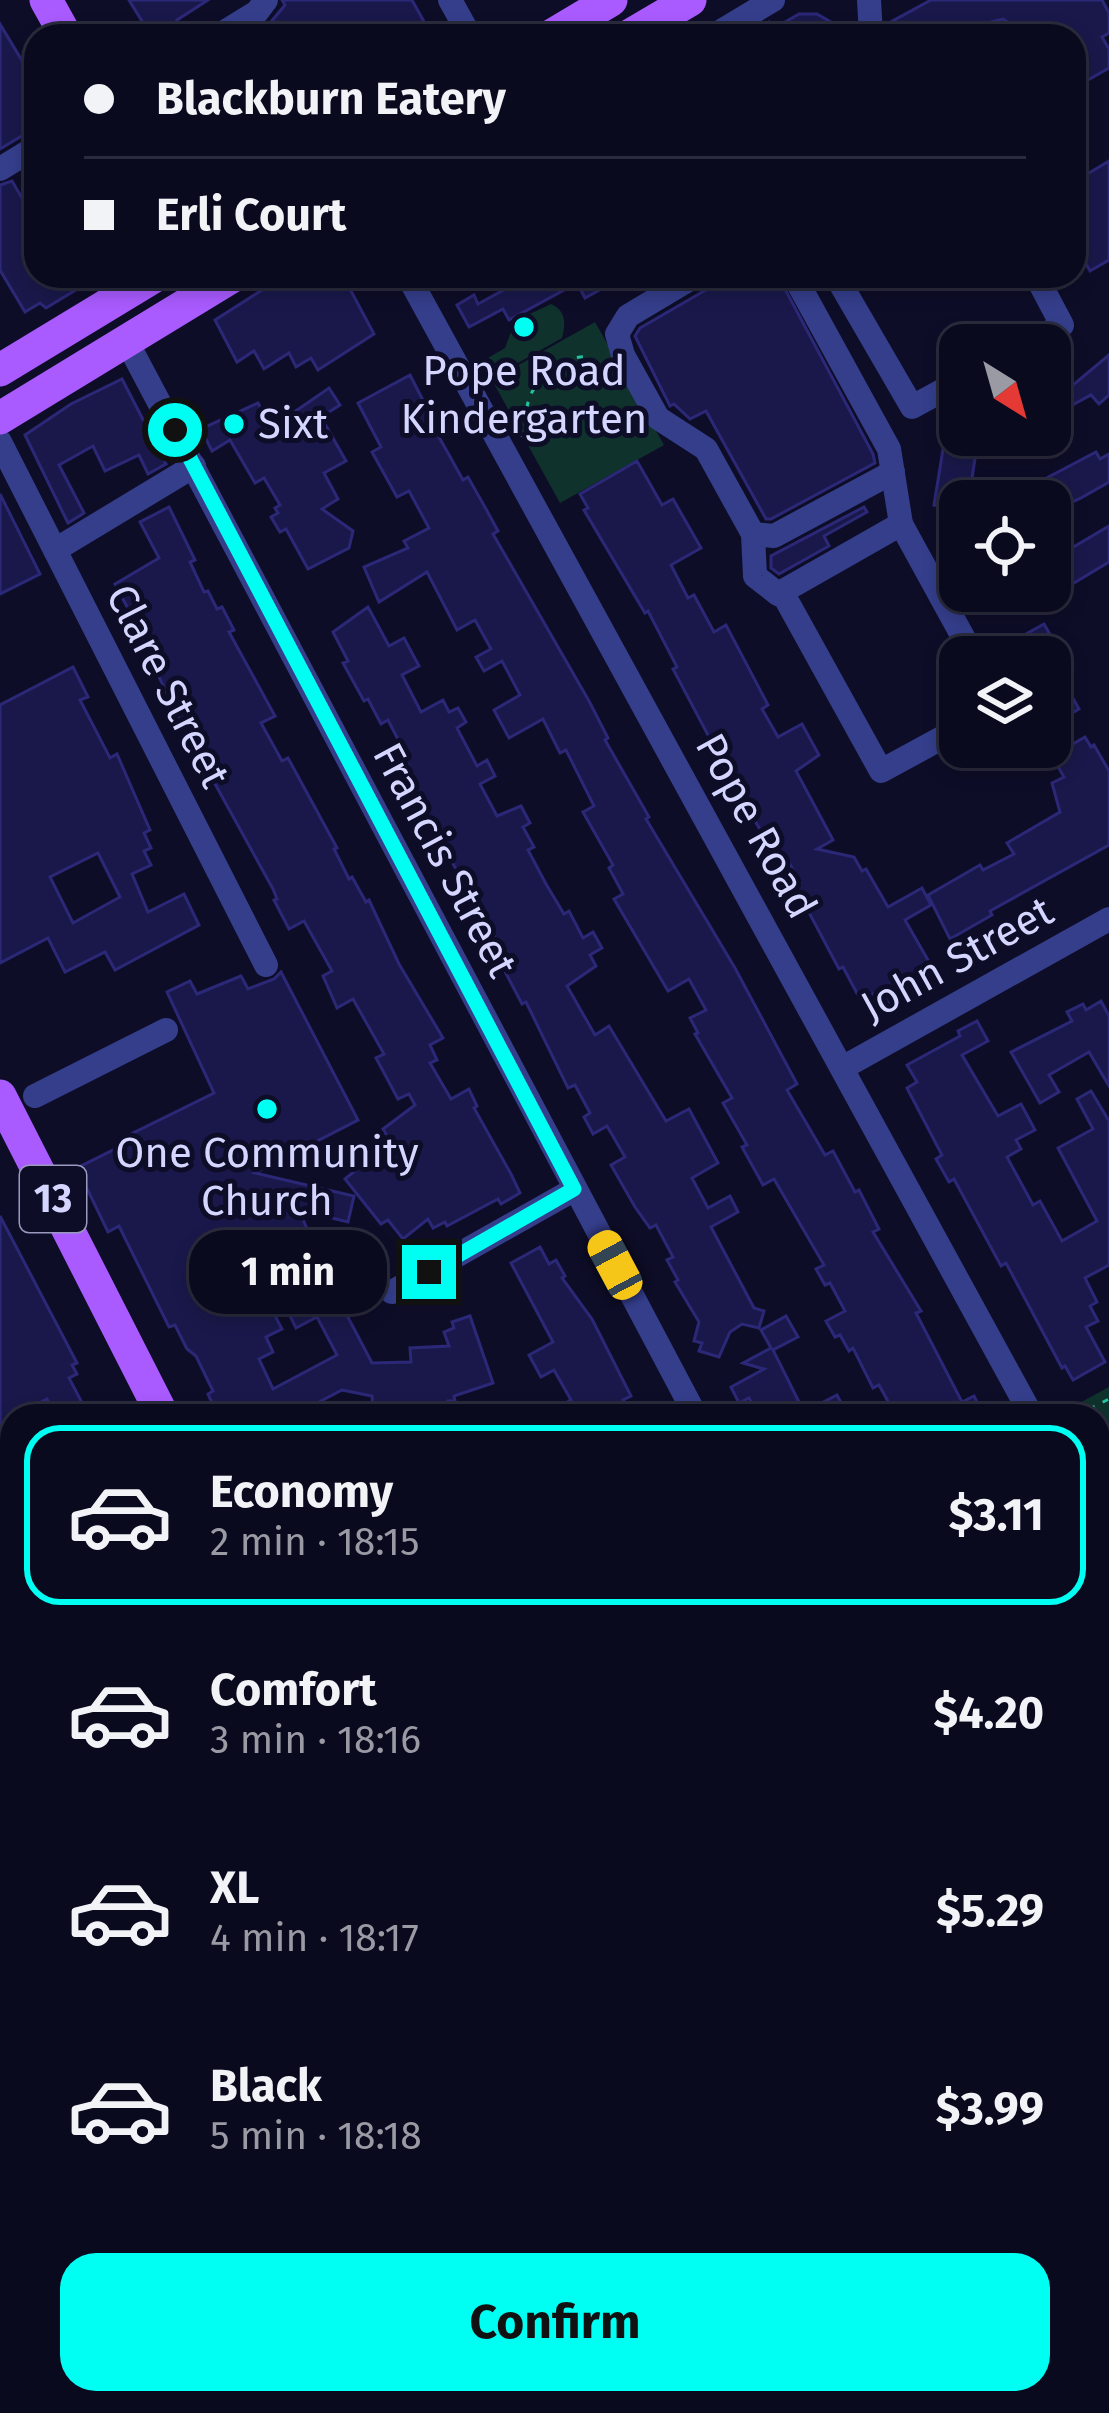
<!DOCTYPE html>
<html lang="en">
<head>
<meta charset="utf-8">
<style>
	:root { --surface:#0a0a1e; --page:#131327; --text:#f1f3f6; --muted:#999aa4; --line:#2a2b3c; --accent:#00fff3 }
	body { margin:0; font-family:"Fira Sans",sans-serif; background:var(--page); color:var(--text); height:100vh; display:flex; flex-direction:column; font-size:45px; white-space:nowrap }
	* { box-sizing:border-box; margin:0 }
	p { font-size:39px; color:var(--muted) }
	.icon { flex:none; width:66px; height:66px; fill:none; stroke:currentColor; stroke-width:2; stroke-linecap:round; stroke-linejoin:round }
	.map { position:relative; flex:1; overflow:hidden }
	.details { position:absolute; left:0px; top:1404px; width:1110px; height:1011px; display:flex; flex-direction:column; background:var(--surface); border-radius:36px 36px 0 0; box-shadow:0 6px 18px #0003,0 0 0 3px var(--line) }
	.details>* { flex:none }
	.hud { position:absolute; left:24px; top:24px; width:1062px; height:264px; border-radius:36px; box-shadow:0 6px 18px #0003,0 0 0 3px var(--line); display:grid; align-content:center; height:264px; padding:0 60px; background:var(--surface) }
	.needle { width:78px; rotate:143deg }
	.buttons { position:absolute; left:939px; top:324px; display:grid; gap:24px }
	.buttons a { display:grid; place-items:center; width:132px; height:132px; border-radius:24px; background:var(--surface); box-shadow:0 6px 18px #0003,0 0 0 3px var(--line); font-size:60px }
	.end { position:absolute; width:54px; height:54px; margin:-27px; border:15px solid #00fff3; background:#111; box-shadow:0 0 0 6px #111 }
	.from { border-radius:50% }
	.bubble { position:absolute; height:84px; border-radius:36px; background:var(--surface); box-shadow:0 6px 18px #0003,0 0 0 3px var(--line); font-size:39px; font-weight:700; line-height:84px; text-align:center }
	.car { position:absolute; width:36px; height:72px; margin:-36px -18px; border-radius:15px; box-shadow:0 0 9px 3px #0007; background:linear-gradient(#f5c518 24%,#345 0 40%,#f5c518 0 76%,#345 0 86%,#f5c518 0) }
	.hud b { display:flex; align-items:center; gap:42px; height:114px; font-size:45px }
	.hud b+b { border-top:3px solid var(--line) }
	.hud i { width:30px; height:30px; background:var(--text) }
	ul { padding:21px 0 0; list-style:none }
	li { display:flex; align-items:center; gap:36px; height:180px; margin:0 24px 18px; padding:0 36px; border:6px solid transparent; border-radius:36px }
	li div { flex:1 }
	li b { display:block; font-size:45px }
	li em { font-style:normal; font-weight:700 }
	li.active { border-color:var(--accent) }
	li>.icon { width:108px; height:108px; stroke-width:1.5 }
	.button { display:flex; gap:24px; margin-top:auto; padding:24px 60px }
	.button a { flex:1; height:138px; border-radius:36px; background:var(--accent); color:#111; font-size:48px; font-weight:700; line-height:138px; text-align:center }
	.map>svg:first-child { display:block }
</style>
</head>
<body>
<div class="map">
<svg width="1109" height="2413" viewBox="0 0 1109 2413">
	<rect width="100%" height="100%" fill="#0e0d28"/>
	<!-- green -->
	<g fill="#10322c">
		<path d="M551 304C566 311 566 323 562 338L498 374 488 358 505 348 515 321Z"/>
		<polygon points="595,322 664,445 560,503 492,380"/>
		<polygon points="1109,1387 1109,1664 1098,1670 1098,1416 1080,1416 1074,1406"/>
	</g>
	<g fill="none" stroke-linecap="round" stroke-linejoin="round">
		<!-- stream -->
		<polyline stroke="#082b4c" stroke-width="6" points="1098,1576 1109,1572"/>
	</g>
	<!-- building -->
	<g fill="#1a184a" stroke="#2c2878" stroke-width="3" fill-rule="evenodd">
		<polygon points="129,0 208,0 177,20 187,36 151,36"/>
		<polygon points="282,0 412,0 432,36 249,36 270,23 285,5"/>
		<polygon points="931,0 1102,0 1109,13 1109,33 1102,37 1109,49 1109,68 1074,88 1074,36 1017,36 1015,27 1003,19 991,22 983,36 895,36 889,23"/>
		<polygon points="799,14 817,14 831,22 838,36 745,36 769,22 773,29"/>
		<polygon points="0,24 36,84 36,117 30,120 35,128 0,149"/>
		<polygon points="1109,161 1109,260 1090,271 1081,255 1074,259 1074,182"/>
		<polygon points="12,181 36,222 36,276 99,276 46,308 40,303 25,312 0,270 0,185"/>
		<polygon points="284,276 343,276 374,334 318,370 311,358 296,367 289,353 264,369 254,351 237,362 215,320"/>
		<polygon points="529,276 625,276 585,298 577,283 509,320 503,309 469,327 457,305 474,295 478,304"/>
		<polygon points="730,276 778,276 873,454 875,463 771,519 766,519 706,411 690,419 674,404 670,406 635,336 640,328"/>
		<polygon points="1109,355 1109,395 1099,404 1091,395 1065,409 1071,419 1050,431 1050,380 1056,392 1064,387 1066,391"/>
		<polygon points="410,375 428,410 425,412 463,480 468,477 486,509 498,531 493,534 589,701 608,738 605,740 649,817 646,819 735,968 797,1084 787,1090 825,1155 833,1151 855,1192 859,1190 879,1229 873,1232 921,1311 916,1313 962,1402 974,1396 984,1416 896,1416 879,1385 873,1388 853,1348 849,1351 840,1335 835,1337 826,1321 845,1311 830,1283 825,1285 816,1269 824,1265 774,1179 763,1185 742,1147 747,1145 723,1103 732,1098 695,1034 698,1033 690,1018 706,1010 689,979 668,991 614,899 623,894 609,868 613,865 583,812 594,806 566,750 560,753 543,719 509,738 494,710 520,695 502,661 484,671 476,657 491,649 475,620 457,630 427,572 379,602 364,567 408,548 404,541 429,528 409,491 397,497 372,452 381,447 358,403"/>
		<polygon points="122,379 166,464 148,474 139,455 105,471 93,446 59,465 84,513 68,523 25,435 71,404"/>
		<polygon points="329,388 340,405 321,417 346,461 324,473 338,499 322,509 353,531 349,548 308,569 286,529 280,532 271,517 278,513 275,508 280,505 264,478 255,483 230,440 212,451 201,429 258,403 271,428"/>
		<polygon points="952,435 978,439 969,498 960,501 957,536 944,515 938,514 939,506 934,505 944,443 951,444"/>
		<polygon points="1096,452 1100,459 1109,454 1109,482 1081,498 1050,512 1050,501 1003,501"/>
		<polygon points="637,461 662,505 673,499 701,548 671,565 688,598 694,595 714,632 726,625 768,705 762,709 778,737 802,724 819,755 796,771 833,840 817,849 854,857 862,871 866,869 888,907 922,888 931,905 905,920 936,974 884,1006 876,992 861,1001 843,967 839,969 795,886 800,883 785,855 778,859 744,803 673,669 677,667 648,611 645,613 584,510 588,508 580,494"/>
		<polygon points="0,494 40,574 0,594"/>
		<polygon points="169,507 195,560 190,562 204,592 208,591 217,609 222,607 234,630 229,632 275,716 261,723 282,761 288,758 337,848 334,849 349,879 352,877 366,902 369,900 399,964 443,1038 430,1045 437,1060 430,1063 451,1099 469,1089 477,1106 474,1108 511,1174 520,1193 501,1204 498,1199 447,1226 445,1222 433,1228 428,1219 403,1239 388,1220 381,1224 345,1179 390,1142 383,1129 415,1105 409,1094 398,1099 376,1058 384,1054 353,999 337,1008 323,976 332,971 304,921 289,929 274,900 277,899 273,889 182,724 158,675 162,673 115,584 159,558 140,522"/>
		<polygon points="864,507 867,512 824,536 829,546 779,574 771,568 771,556"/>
		<polygon points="1109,526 1109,562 1069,586 1053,559"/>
		<polygon points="368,607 389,646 404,638 419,666 402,675 421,712 443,700 449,712 458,708 466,722 457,728 477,766 487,760 495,776 480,784 497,816 521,806 530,823 523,827 534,847 528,850 546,884 564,914 569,911 583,938 593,932 602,948 590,955 596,966 567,986 595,1035 609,1026 666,1121 689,1109 718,1163 692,1178 708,1208 730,1196 738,1212 711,1227 754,1308 764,1311 759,1328 742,1324 730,1332 719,1357 699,1351 702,1343 694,1341 699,1322 675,1282 678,1280 667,1260 673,1257 656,1225 650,1228 635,1207 611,1165 625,1157 607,1126 593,1134 584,1117 590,1113 575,1085 568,1088 526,1002 522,1004 500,962 492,945 497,942 416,798 419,796 403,768 408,765 399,749 402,747 388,720 381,724 368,699 364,701 343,663 348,661 333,632"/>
		<polygon points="1044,624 1063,657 1025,657 1019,646 1030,640 1026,634"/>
		<polygon points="1050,658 1079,709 1060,720 1050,701"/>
		<path d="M73 667 88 697 80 700 110 758 117 754 150 830 144 833 151 848 144 851 151 865 132 874 148 912 184 894 199 925 115 970 105 952 65 972 48 938 0 963V705ZM98 853 120 897 73 923 50 877Z"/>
		<polygon points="1085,737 1091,747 1094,745 1109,771 1109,845 990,911 992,915 950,939 928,895 980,865 983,870 1014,854 1007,843 1060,812 1052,783 1064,777 1052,756"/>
		<path d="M281 972 358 1120 255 1173 354 1196 348 1222 299 1210 330 1283 372 1363 411 1362 410 1348 449 1346 444 1332 454 1328 452 1322 470 1316 493 1383 454 1396 455 1401H448V1416H419V1410L373 1411 372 1396 342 1390 321 1401 328 1416H218L208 1394 213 1391 196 1356 187 1349 175 1325 169 1327 119 1226 108 1232 77 1168 119 1147V1140L214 1093 167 992 190 981 197 994 241 976 248 989 274 979ZM296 1268 310 1301 288 1312 296 1328 317 1317 337 1355 273 1389 259 1359 273 1352 266 1337 282 1329 260 1287Z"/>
		<polygon points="1101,1001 1109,1016 1109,1086 1089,1052 1049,1075 1059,1092 1040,1103 1011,1052 1072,1021 1067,1012 1083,1004 1086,1010"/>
		<polygon points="977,1021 988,1041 962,1055 998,1116 1021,1104 1035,1130 1016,1140 1021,1149 1007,1157 1033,1205 1040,1201 1062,1241 1097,1221 1058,1148 1093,1129 1077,1099 1091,1091 1109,1121 1109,1265 1085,1278 1097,1302 1090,1306 1098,1321 1086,1327 1105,1362 1073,1380 1065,1366 1062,1368 1006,1263 1001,1266 954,1179 949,1182 936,1159 942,1155 907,1088 917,1082 907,1065 960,1036 958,1031"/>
		<polygon points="0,1216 77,1363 72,1365 77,1374 69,1378 89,1416 56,1416 47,1399 0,1424"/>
		<polygon points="540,1247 549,1264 556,1260 565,1276 562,1278 592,1319 631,1396 623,1400 629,1411 620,1416 569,1416 562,1405 571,1400 554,1370 541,1377 529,1355 553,1342 511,1263"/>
		<polygon points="786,1316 798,1337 773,1350 804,1412 837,1395 848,1416 759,1416 749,1398 739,1403 731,1387 764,1369 743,1363 771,1348 761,1330"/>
	</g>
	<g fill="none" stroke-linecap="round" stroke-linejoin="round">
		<!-- path -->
		<g stroke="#25c2a1" stroke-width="3" stroke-dasharray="6 9" stroke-linecap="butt">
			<polyline points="506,36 528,23"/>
			<polyline points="260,284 274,276"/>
			<path d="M521 437C526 425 525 411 529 399 538 374 565 354 590 357"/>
			<polyline points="1076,1416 1109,1399"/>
			<polyline points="1091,1416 1095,1406"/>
			<polyline points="1098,1442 1108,1448"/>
			<polyline points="1098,1655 1109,1650"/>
			<polyline points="98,2413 120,2403"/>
		</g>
		<!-- minor -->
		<g stroke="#343e8b" stroke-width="24">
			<polyline points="450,0 470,36"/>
			<polyline points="869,0 871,36"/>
			<polyline points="218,36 257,12 266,0"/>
			<polyline points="713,36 773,0"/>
			<polyline points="999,36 1001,35"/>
			<polyline points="0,169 36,147"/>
			<polyline points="408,276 1032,1416"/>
			<polyline points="695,276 628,316 617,334 623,355 658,418 706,449 753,534 755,576 778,594 901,524 889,449 794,276"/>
			<polyline points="836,276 912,407 960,381"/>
			<polyline points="126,340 696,1416"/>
			<polyline points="1026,345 1062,325 1036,276"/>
			<polyline points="0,442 266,965"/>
			<polyline points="901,524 974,657"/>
			<polyline points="753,534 774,536 893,472"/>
			<polyline points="55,550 194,466"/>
			<polyline points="782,592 881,771 960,728"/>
			<polyline points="844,1067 1109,919"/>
			<polyline points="35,1096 166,1030"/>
			<polyline points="392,1292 575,1189"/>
			<polyline points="0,1558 12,1551"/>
			<polyline points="0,1766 12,1789"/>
			<polyline points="1098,1923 1109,1943"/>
			<polyline points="327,2403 332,2413"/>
		</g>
		<!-- major -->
		<g stroke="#a95bff" stroke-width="33">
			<polyline points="46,0 66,36"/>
			<polyline points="551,36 611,0"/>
			<polyline points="629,36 690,0"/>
			<polyline points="0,370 155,276"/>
			<polyline points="0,418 233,276"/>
			<polyline points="0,1096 163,1416"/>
			<polyline points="666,2403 671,2413"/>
		</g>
	</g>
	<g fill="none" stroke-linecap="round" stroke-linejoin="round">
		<!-- route -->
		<polyline stroke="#00fff3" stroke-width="15" points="175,430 574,1189 429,1272"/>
	</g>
	<!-- markers -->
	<g fill="#00fff3" stroke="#0e0d28" stroke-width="4.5">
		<circle cx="524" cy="327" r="12"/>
		<circle cx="234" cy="424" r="12"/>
		<circle cx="267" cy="1109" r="12"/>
	</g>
	<g text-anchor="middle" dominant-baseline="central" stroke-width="10" stroke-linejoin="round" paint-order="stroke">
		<!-- shield labels -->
		<rect fill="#0e0d28" stroke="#999abe" stroke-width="3" x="20" y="1166" width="66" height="66" rx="9"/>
		<g font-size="39" font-weight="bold" fill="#d4d6ff">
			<text x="53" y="1199">13</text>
		</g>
		<!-- poi labels -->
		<g font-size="42" fill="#d4d6ff" stroke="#0e0d28">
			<text x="524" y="371">Pope Road<tspan x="524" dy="48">Kindergarten</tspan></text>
			<text x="258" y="424" text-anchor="start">Sixt</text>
			<text x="267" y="1153">One Community<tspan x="267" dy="48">Church</tspan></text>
		</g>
		<!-- street labels -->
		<g font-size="42" fill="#d4d6ff" stroke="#0e0d28">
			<text transform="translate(168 686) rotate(63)">Clare Street</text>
			<text transform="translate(756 826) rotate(61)">Pope Road</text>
			<text transform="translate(445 860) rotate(62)">Francis Street</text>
			<text transform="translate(957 959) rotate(-29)">John Street</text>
		</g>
	</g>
</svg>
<div class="buttons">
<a><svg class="needle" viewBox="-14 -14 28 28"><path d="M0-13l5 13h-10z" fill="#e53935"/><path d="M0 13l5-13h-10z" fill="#999aa4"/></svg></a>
<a><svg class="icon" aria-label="locate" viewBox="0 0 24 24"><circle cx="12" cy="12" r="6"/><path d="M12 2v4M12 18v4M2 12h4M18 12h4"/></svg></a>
<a><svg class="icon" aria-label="layers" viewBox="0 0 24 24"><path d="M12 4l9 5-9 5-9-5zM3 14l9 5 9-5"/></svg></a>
</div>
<i class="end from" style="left:175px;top:430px"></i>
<i class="end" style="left:429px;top:1272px"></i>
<div class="bubble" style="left:189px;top:1230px;width:198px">1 min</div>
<i class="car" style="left:615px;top:1265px;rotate:332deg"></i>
<div class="hud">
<b><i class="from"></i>Blackburn Eatery</b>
<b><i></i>Erli Court</b>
</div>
<section class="details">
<ul>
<li class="active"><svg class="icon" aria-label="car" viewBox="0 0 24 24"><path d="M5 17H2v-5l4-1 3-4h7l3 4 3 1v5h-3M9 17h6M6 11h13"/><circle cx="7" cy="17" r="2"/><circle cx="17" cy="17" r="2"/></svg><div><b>Economy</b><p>2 min · 18:15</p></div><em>$3.11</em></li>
<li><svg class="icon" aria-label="car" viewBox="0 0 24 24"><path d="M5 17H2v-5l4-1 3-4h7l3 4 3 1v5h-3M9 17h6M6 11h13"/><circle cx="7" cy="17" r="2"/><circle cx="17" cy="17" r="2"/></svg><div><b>Comfort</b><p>3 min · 18:16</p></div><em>$4.20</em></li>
<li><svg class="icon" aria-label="car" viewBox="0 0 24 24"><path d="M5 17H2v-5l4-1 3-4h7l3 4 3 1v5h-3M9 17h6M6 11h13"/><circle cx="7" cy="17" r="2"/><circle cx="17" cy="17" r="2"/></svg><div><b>XL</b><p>4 min · 18:17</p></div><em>$5.29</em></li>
<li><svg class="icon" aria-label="car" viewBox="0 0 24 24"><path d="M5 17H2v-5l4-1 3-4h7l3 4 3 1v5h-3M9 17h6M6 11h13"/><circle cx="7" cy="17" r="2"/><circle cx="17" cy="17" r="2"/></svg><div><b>Black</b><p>5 min · 18:18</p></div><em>$3.99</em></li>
</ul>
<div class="button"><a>Confirm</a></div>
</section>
</div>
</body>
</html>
